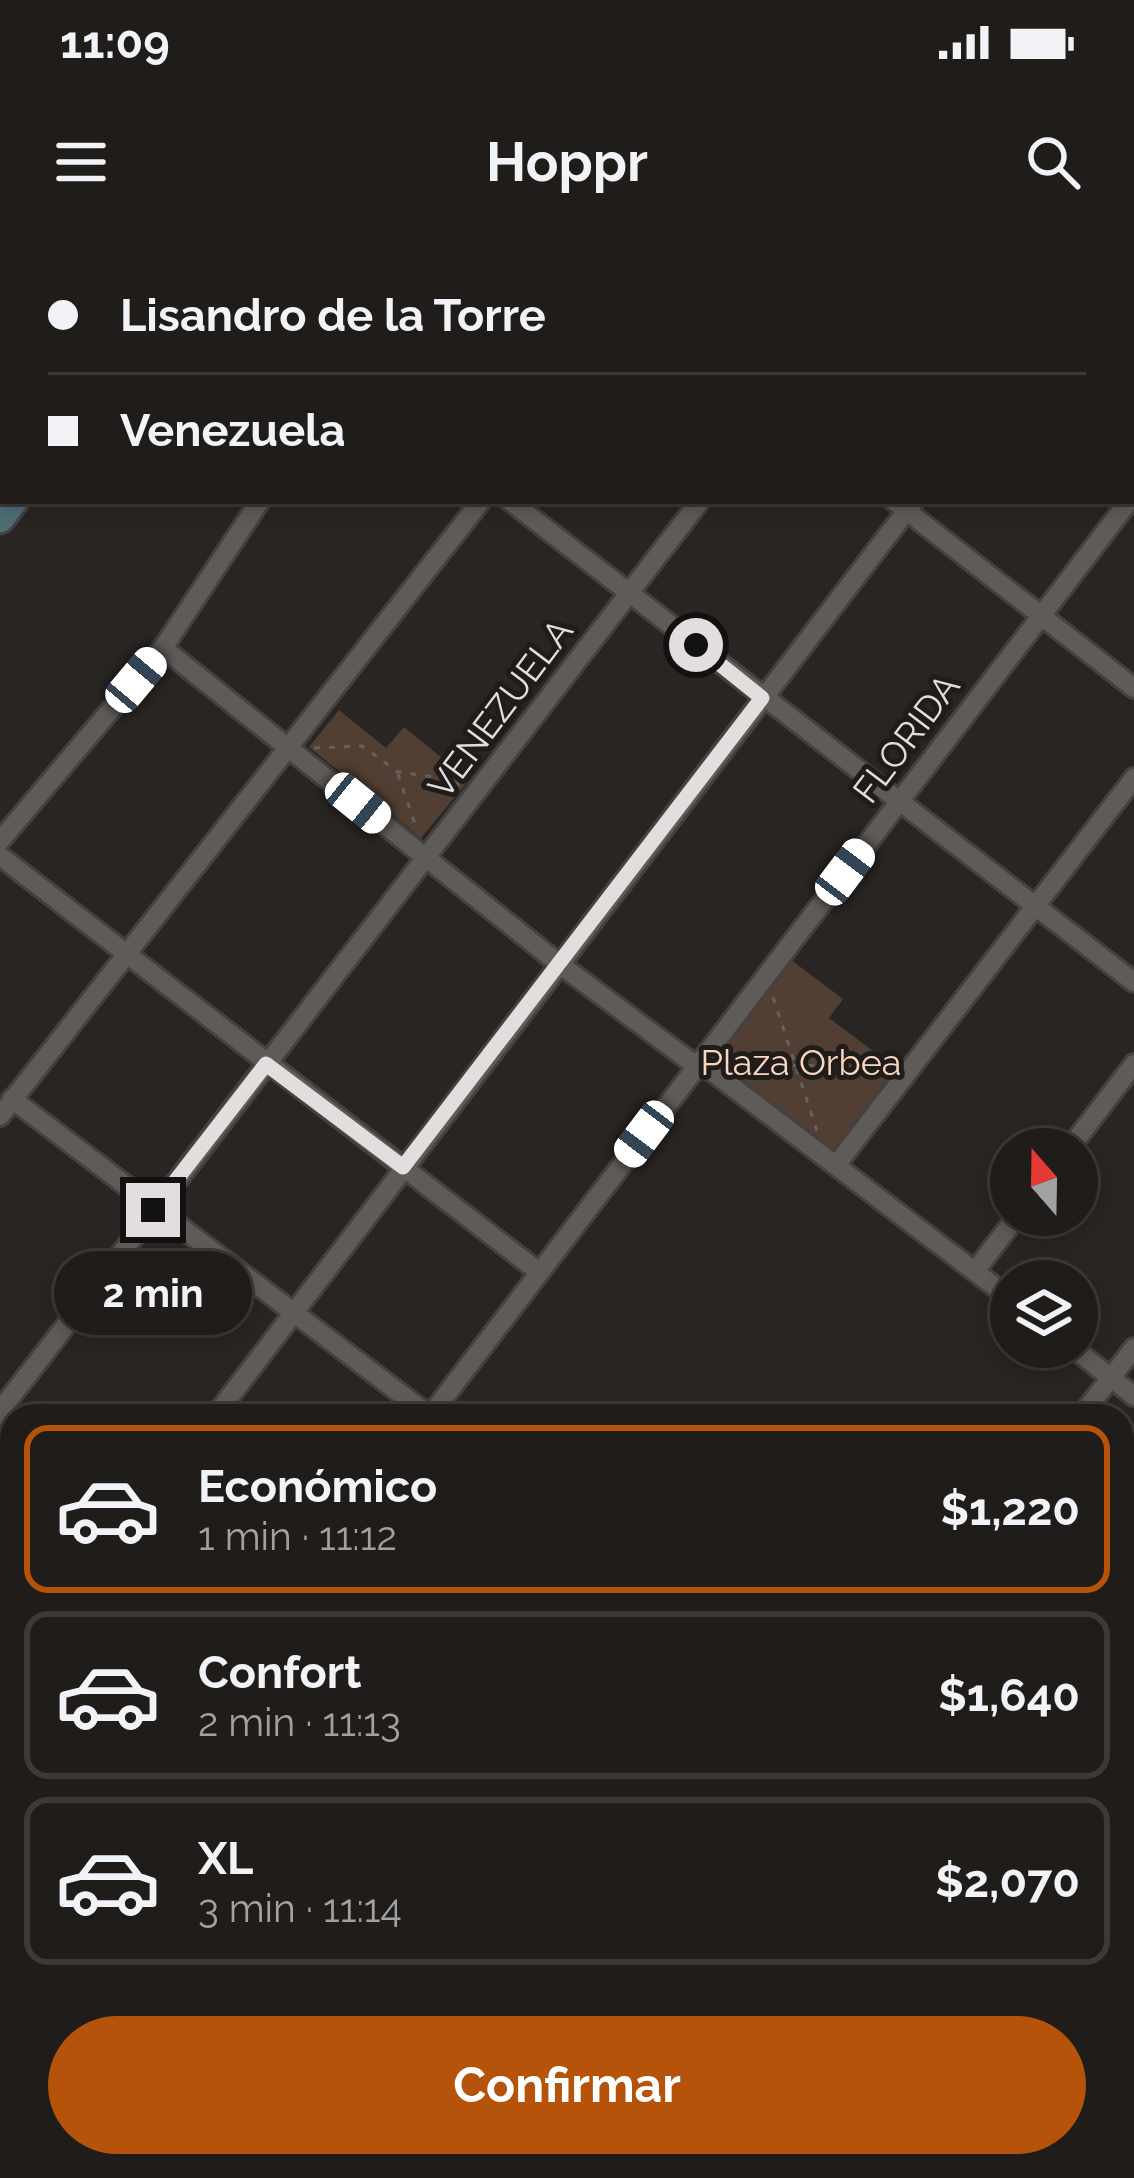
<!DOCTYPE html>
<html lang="es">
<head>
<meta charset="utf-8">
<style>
	:root { --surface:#1f1c1a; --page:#272523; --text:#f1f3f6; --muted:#a1a1a2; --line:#3c3a39; --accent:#b45309 }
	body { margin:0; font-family:Raleway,sans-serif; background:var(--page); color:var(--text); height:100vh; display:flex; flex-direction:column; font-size:45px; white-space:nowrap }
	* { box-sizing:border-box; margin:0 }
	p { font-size:39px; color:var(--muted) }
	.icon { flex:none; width:66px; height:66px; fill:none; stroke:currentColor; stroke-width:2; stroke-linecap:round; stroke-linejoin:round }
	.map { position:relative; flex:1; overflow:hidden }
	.drawer { position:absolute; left:0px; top:1164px; width:1134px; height:774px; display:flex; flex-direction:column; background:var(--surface); border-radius:36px 36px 0 0; box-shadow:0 6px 18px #0003,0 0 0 3px var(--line) }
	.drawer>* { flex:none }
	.banner { position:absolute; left:0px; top:0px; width:1134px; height:264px; box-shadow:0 6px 18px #0003,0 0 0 3px var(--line); display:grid; align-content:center; height:264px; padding:0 48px; background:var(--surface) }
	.needle { width:78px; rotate:340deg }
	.fabs { position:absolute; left:990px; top:888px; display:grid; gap:24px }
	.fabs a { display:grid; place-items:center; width:108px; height:108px; border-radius:50%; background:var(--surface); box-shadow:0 6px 18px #0003,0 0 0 3px var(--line); font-size:60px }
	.end { position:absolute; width:54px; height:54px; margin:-27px; border:15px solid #e1dedd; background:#111; box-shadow:0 0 0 6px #111 }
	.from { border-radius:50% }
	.bubble { position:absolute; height:84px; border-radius:42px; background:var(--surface); box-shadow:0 6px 18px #0003,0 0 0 3px var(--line); font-size:39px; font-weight:700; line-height:84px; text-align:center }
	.car { position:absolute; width:36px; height:72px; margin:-36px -18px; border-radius:15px; box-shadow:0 0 9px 3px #0007; background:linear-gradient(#fff 24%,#345 0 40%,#fff 0 76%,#345 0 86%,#fff 0) }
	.banner b { display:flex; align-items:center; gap:42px; height:114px; font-size:45px }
	.banner b+b { border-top:3px solid var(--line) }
	.banner i { width:30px; height:30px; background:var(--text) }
	ul { padding:21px 0 0; list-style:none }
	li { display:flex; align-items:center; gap:36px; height:168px; margin:0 24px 18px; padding:0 24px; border:6px solid var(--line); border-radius:24px }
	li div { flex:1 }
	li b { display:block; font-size:45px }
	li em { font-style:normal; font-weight:700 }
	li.selected { border-color:var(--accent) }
	li>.icon { width:108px; height:108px; stroke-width:1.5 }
	.primary-button { display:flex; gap:24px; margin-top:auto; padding:24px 48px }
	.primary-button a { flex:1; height:138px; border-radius:72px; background:var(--accent); color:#fff; font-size:48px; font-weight:700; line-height:138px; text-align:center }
	.status { display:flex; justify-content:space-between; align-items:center; height:84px; padding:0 60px; background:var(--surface); direction:ltr }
	.status svg { height:33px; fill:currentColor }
	header { display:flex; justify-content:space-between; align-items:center; height:156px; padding:0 48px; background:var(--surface); font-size:54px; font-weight:700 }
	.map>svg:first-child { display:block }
</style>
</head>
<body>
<div class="status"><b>11:09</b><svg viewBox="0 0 49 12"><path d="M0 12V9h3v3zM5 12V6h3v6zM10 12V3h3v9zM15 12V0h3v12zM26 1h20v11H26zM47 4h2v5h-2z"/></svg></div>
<header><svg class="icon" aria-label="menu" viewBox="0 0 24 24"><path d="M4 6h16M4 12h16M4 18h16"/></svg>Hoppr<svg class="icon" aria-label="search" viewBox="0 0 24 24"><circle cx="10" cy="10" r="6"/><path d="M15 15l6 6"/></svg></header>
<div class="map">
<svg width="1134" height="1938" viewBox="0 0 1134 1938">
	<rect width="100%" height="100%" fill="#292523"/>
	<!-- green -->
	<g fill="#513f33">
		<polygon points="339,470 386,508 404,487 469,540 421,598 309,507"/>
		<polygon points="791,720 843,759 829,778 904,834 837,915 713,822"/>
	</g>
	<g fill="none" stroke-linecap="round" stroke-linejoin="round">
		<!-- lane casing -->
		<g stroke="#44413e" stroke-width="15">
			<g id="lane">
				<polyline points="0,1781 12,1789"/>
				<polyline points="0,1873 12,1870"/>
				<polyline points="192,1926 207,1938"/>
				<polyline points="218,1926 233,1938"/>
			</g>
		</g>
		<!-- street casing -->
		<g stroke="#44413e" stroke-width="24">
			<g id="street">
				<polyline points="86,0 90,3"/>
				<polyline points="555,0 559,3"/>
				<polyline points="1050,0 1053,3"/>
				<polyline points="459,3 461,0"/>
				<polyline points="677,3 679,0"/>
				<polyline points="899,3 901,0"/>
				<polyline points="1113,3 1115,0"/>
				<polyline points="0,5 4,0"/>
				<polyline points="1131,64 1134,67"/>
				<polyline points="510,261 1134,742"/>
				<polyline points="894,261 1134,448"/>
				<polyline points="163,408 558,723 687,819 713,832 1011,1059"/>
				<polyline points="0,601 163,408 260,261"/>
				<polyline points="0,616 539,1032"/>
				<polyline points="12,859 430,1176"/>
				<polyline points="0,876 481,261"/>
				<polyline points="1069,909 1134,824"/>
				<polyline points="837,924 1134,538"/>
				<polyline points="975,1031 1018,975"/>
				<polyline points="1072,1107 1134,1156"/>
				<polyline points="0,1171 700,261"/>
				<polyline points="215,1176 914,261"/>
				<polyline points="430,1176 1129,261"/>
				<polyline points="1081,1176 1134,1108"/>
				<polyline points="0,1184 12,1191"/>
				<polyline points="0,1453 12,1438"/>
				<polyline points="1122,1482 1134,1491"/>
				<polyline points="0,1494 12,1502"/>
				<polyline points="1122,1731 1134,1740"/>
				<polyline points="0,1735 12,1719"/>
				<polyline points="642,1926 657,1938"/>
				<polyline points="1014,1926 1029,1938"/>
				<polyline points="93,1938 102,1926"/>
				<polyline points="473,1938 482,1926"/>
			</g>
		</g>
		<!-- secondary casing -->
		<g stroke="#44413e" stroke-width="33">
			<g id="secondary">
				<polyline points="216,3 218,0"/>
				<polyline points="0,279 14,261"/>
				<polyline points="1122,1437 1134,1423"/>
				<polyline points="726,1938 734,1926"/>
			</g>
		</g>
		<!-- primary casing -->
		<g stroke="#44413e" stroke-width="36">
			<g id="primary">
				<polyline points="0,1753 12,1761"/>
				<polyline points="0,1808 12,1816"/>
				<polyline points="169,1926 184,1938"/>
				<polyline points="249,1926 265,1938"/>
			</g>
		</g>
		<!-- path -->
		<g stroke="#64615f" stroke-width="3" stroke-dasharray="6 9" stroke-linecap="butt">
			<polyline points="314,508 362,506 398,532 449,539 461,547"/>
			<polyline points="398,534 416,587"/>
			<polyline points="773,757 817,891"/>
			<polyline points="733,825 892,826"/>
		</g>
		<!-- lane -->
		<use href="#lane" stroke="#5f5b58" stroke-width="9"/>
		<!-- street -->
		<use href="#street" stroke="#5f5b58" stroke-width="18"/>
		<!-- secondary -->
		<use href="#secondary" stroke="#4e6e74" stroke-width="27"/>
		<!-- primary -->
		<use href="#primary" stroke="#3d818f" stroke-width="30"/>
	</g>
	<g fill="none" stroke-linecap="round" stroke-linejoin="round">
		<!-- route -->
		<polyline stroke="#e1dedd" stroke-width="15" points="153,970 266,824 403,927 762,458 696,405"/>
	</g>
	<g text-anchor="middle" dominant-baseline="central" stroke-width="10" stroke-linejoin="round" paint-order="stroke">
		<!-- street labels -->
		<g font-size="36" fill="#e1dedd" stroke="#1f1c1a">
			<text transform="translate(500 468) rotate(-53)">VENEZUELA</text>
			<text transform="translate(906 498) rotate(-53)">FLORIDA</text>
		</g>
		<!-- park labels -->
		<g font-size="36" fill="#fad7c1" stroke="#1f1c1a">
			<text x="801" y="822">Plaza Orbea</text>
		</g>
	</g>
</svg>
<div class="fabs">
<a><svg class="needle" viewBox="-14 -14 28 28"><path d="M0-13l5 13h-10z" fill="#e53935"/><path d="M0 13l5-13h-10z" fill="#a1a1a2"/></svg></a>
<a><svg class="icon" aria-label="layers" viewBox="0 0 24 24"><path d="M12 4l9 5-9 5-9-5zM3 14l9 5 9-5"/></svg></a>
</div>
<i class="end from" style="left:696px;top:405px"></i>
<i class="end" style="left:153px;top:970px"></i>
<div class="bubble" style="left:54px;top:1011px;width:198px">2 min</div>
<i class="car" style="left:136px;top:440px;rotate:40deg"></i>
<i class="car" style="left:358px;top:563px;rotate:129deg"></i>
<i class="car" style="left:845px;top:632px;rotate:37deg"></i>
<i class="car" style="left:644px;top:894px;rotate:217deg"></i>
<div class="banner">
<b><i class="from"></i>Lisandro de la Torre</b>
<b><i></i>Venezuela</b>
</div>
<section class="drawer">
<ul>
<li class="selected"><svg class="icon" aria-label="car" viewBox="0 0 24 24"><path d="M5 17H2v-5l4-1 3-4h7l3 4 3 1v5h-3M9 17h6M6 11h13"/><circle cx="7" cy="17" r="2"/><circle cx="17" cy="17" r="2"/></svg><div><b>Económico</b><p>1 min · 11:12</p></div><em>$1,220</em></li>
<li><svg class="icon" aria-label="car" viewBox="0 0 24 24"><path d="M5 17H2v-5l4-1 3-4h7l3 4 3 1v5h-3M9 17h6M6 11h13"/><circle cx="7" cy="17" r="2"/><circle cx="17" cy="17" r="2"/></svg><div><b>Confort</b><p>2 min · 11:13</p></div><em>$1,640</em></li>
<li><svg class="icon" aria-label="car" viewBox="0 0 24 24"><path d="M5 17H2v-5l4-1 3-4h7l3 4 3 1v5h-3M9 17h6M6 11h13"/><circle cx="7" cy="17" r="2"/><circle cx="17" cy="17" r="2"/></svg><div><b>XL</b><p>3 min · 11:14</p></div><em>$2,070</em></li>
</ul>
<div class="primary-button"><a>Confirmar</a></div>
</section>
</div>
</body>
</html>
